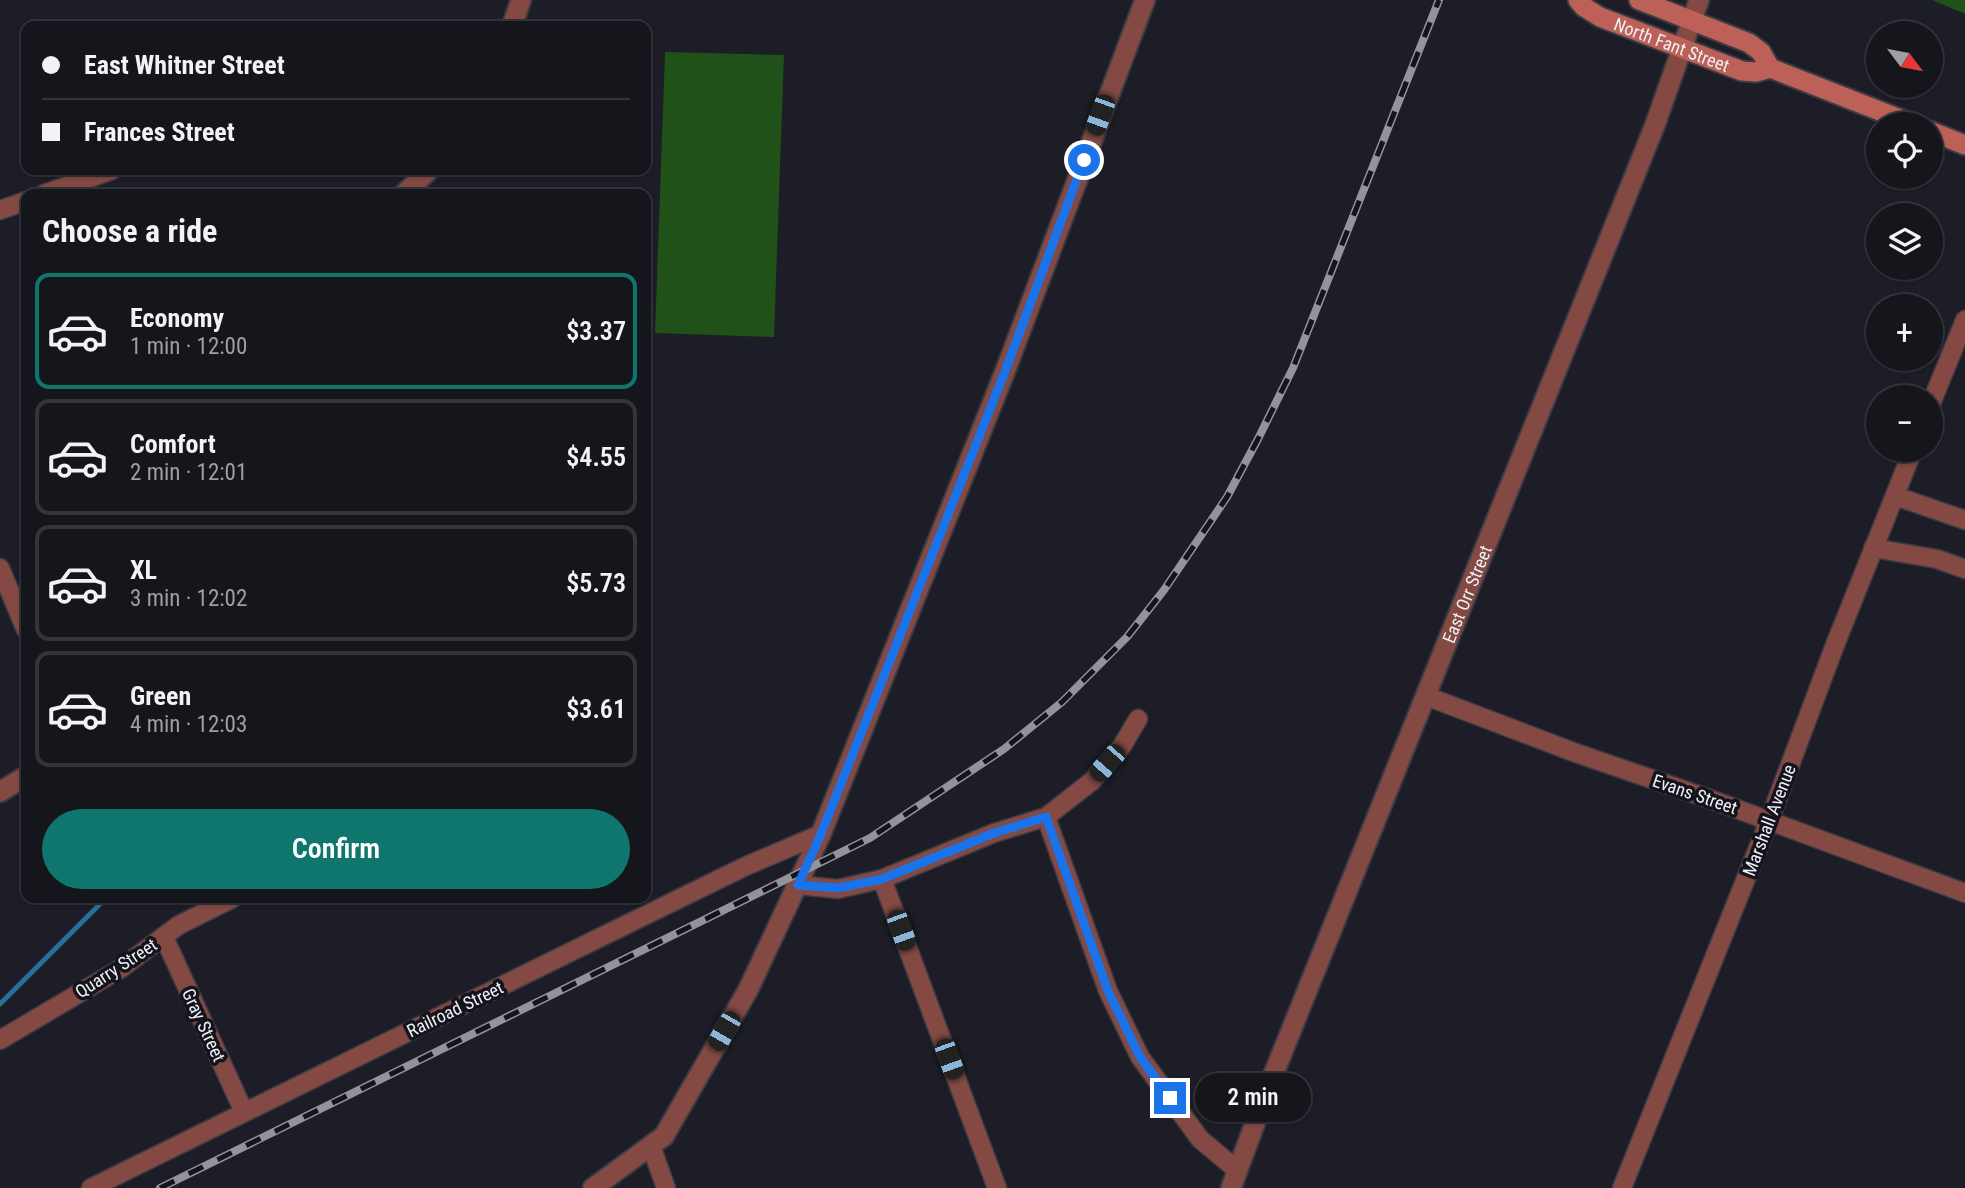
<!DOCTYPE html>
<html lang="en">
<head>
<meta charset="utf-8">
<style>
	:root { --surface:#15161c; --page:#222329; --text:#f1f3f6; --muted:#9d9fa3; --line:#34353b; --accent:#0f766e }
	body { margin:0; font-family:"Roboto Condensed",sans-serif; background:var(--page); color:var(--text); height:100vh; display:flex; flex-direction:column; font-size:26px; white-space:nowrap }
	* { box-sizing:border-box; margin:0 }
	p { font-size:23px; color:var(--muted) }
	.icon { flex:none; width:38px; height:38px; fill:none; stroke:currentColor; stroke-width:2; stroke-linecap:round; stroke-linejoin:round }
	.map { position:relative; flex:1; overflow:hidden }
	.panel { position:absolute; left:21px; top:189px; width:630px; height:714px; display:flex; flex-direction:column; background:var(--surface); border-radius:14px; box-shadow:0 2px 5px #0004,0 0 0 2px var(--line) }
	.panel>* { flex:none }
	.hud { position:absolute; left:21px; top:21px; width:630px; height:154px; border-radius:14px; box-shadow:0 2px 5px #0004,0 0 0 2px var(--line); display:grid; align-content:center; height:154px; padding:0 21px; background:var(--surface) }
	.needle { width:46px; rotate:122deg }
	.tools { position:absolute; left:1866px; top:21px; display:grid; gap:14px }
	.tools a { display:grid; place-items:center; width:77px; height:77px; border-radius:50%; background:var(--surface); box-shadow:0 2px 5px #0004,0 0 0 2px var(--line); font-size:35px }
	.end { position:absolute; width:32px; height:32px; margin:-16px; border:9px solid #1a73e8; background:#fff; box-shadow:0 0 0 4px #fff }
	.from { border-radius:50% }
	.bubble { position:absolute; height:49px; border-radius:24px; background:var(--surface); box-shadow:0 2px 5px #0004,0 0 0 2px var(--line); font-size:23px; font-weight:600; line-height:49px; text-align:center }
	.car { position:absolute; width:21px; height:42px; margin:-21px -10px; border-radius:9px; box-shadow:0 0 5px 2px #0007; background:linear-gradient(#222 24%,#8ab4d8 0 40%,#222 0 76%,#8ab4d8 0 86%,#222 0) }
	.hud b { display:flex; align-items:center; gap:24px; height:66px; font-size:26px }
	.hud b+b { border-top:2px solid var(--line) }
	.hud i { width:18px; height:18px; background:var(--text) }
	ul { padding:0; list-style:none }
	li { display:flex; align-items:center; gap:21px; height:116px; margin:0 14px 10px; padding:0 7px; border:4px solid var(--line); border-radius:14px }
	li div { flex:1 }
	li b { display:block; font-size:26px }
	li em { font-style:normal; font-weight:600 }
	li.active { border-color:var(--accent) }
	li>.icon { width:63px; height:63px; stroke-width:1.5 }
	h2 { padding:0 21px; font-size:32px; line-height:84px }
	.cta { display:flex; gap:14px; margin-top:auto; padding:14px 21px }
	.cta a { flex:1; height:80px; border-radius:42px; background:var(--accent); color:#fff; font-size:28px; font-weight:600; line-height:80px; text-align:center }
	.map>svg:first-child { display:block }
</style>
</head>
<body>
<div class="map">
<svg width="1965" height="1188" viewBox="0 0 1965 1188">
	<rect width="100%" height="100%" fill="#1c1d26"/>
	<!-- green -->
	<g fill="#205118">
		<polygon points="1933,0 1965,0 1965,14 1932,0"/>
		<polygon points="665,52 784,55 774,337 655,333"/>
	</g>
	<g fill="none" stroke-linecap="round" stroke-linejoin="round">
		<!-- stream -->
		<polyline stroke="#296f99" stroke-width="5" points="0,1004 106,898"/>
		<!-- minor casing -->
		<g stroke="#3a3b43" stroke-width="21">
			<g id="minor">
				<polyline points="44,194 112,170"/>
				<polyline points="0,210 26,201"/>
				<polyline points="1930,406 1965,320"/>
				<polyline points="1895,496 1965,520"/>
				<polyline points="1873,548 1937,559 1965,569"/>
				<polyline points="0,568 26,630"/>
				<polyline points="1426,696 1576,753 1707,798 1965,893"/>
				<polyline points="1046,817 1108,991 1140,1057 1200,1139 1237,1170"/>
				<polyline points="882,879 997,1188"/>
				<polyline points="798,885 838,889 882,879 994,833 1046,817 1092,781 1122,746 1138,719"/>
				<polyline points="164,937 244,1112"/>
				<polyline points="0,1040 120,969 179,925 233,898"/>
				<polyline points="651,1146 666,1188"/>
				<polyline points="91,1188 603,936 746,866 821,834"/>
				<polyline points="1622,1188 1769,821 1835,645 1913,450"/>
			</g>
		</g>
		<!-- tertiary casing -->
		<g stroke="#3a3b43" stroke-width="23">
			<g id="tertiary">
				<polyline points="512,26 521,0"/>
				<polyline points="404,194 429,170"/>
				<polyline points="0,792 26,776"/>
				<polyline points="593,1188 664,1136 748,990 821,834 1006,369 1145,0"/>
				<path id="s1" d="M1231 1188 1268 1088 1655 125 1699 0"/>
			</g>
		</g>
		<!-- secondary casing -->
		<g stroke="#3a3b43" stroke-width="23">
			<g id="secondary">
				<path id="s2" d="M1578 0 1584 7 1600 17 1742 71 1756 72 1770 68 1913 124"/>
				<polyline points="1639,0 1749,43 1761,52 1770,68"/>
				<polyline points="1930,131 1965,145"/>
			</g>
		</g>
		<!-- minor -->
		<use href="#minor" stroke="#844943" stroke-width="18"/>
		<!-- tertiary -->
		<use href="#tertiary" stroke="#844943" stroke-width="19"/>
		<!-- secondary -->
		<use href="#secondary" stroke="#bd6057" stroke-width="19"/>
		<!-- rail casing -->
		<g stroke="#93949b" stroke-width="8">
			<polyline id="rail" points="160,1188 870,838 1004,749 1062,702 1127,637 1164,590 1227,497 1258,439 1293,368 1439,0"/>
		</g>
		<!-- rail -->
		<use href="#rail" stroke="#13141c" stroke-width="5" stroke-dasharray="16" stroke-linecap="butt"/>
	</g>
	<g fill="none" stroke-linecap="round" stroke-linejoin="round">
		<!-- route -->
		<polyline stroke="#1a73e8" stroke-width="9" points="1084,160 1006,369 821,834 798,885 838,888 882,879 994,833 1046,817 1108,991 1140,1057 1170,1098"/>
	</g>
	<g text-anchor="middle" dominant-baseline="central" stroke-width="7" stroke-linejoin="round" paint-order="stroke">
		<!-- street labels -->
		<g font-size="18" fill="#eff0f6" stroke="#13141c">
			<text stroke="none"><textPath href="#s2" startOffset="105">North Fant Street</textPath></text>
			<text stroke="none"><textPath href="#s1" startOffset="639">East Orr Street</textPath></text>
			<text transform="translate(1695 794) rotate(19)">Evans Street</text>
			<text transform="translate(1769 820) rotate(-69)">Marshall Avenue</text>
			<text transform="translate(116 968) rotate(-33)">Quarry Street</text>
			<text transform="translate(455 1009) rotate(-26)">Railroad Street</text>
			<text transform="translate(204 1025) rotate(65)">Gray Street</text>
		</g>
	</g>
</svg>
<div class="tools">
<a><svg class="needle" viewBox="-14 -14 28 28"><path d="M0-13l5 13h-10z" fill="#e53935"/><path d="M0 13l5-13h-10z" fill="#9d9fa3"/></svg></a>
<a><svg class="icon" aria-label="locate" viewBox="0 0 24 24"><circle cx="12" cy="12" r="6"/><path d="M12 2v4M12 18v4M2 12h4M18 12h4"/></svg></a>
<a><svg class="icon" aria-label="layers" viewBox="0 0 24 24"><path d="M12 4l9 5-9 5-9-5zM3 14l9 5 9-5"/></svg></a>
<a>+</a>
<a>−</a>
</div>
<i class="end from" style="left:1084px;top:160px"></i>
<i class="end" style="left:1170px;top:1098px"></i>
<div class="bubble" style="left:1195px;top:1073px;width:116px">2 min</div>
<i class="car" style="left:1100px;top:115px;rotate:200deg"></i>
<i class="car" style="left:1107px;top:763px;rotate:221deg"></i>
<i class="car" style="left:901px;top:930px;rotate:160deg"></i>
<i class="car" style="left:724px;top:1031px;rotate:210deg"></i>
<i class="car" style="left:949px;top:1059px;rotate:160deg"></i>
<div class="hud">
<b><i class="from"></i>East Whitner Street</b>
<b><i></i>Frances Street</b>
</div>
<section class="panel">
<h2>Choose a ride</h2>
<ul>
<li class="active"><svg class="icon" aria-label="car" viewBox="0 0 24 24"><path d="M5 17H2v-5l4-1 3-4h7l3 4 3 1v5h-3M9 17h6M6 11h13"/><circle cx="7" cy="17" r="2"/><circle cx="17" cy="17" r="2"/></svg><div><b>Economy</b><p>1 min · 12:00</p></div><em>$3.37</em></li>
<li><svg class="icon" aria-label="car" viewBox="0 0 24 24"><path d="M5 17H2v-5l4-1 3-4h7l3 4 3 1v5h-3M9 17h6M6 11h13"/><circle cx="7" cy="17" r="2"/><circle cx="17" cy="17" r="2"/></svg><div><b>Comfort</b><p>2 min · 12:01</p></div><em>$4.55</em></li>
<li><svg class="icon" aria-label="car" viewBox="0 0 24 24"><path d="M5 17H2v-5l4-1 3-4h7l3 4 3 1v5h-3M9 17h6M6 11h13"/><circle cx="7" cy="17" r="2"/><circle cx="17" cy="17" r="2"/></svg><div><b>XL</b><p>3 min · 12:02</p></div><em>$5.73</em></li>
<li><svg class="icon" aria-label="car" viewBox="0 0 24 24"><path d="M5 17H2v-5l4-1 3-4h7l3 4 3 1v5h-3M9 17h6M6 11h13"/><circle cx="7" cy="17" r="2"/><circle cx="17" cy="17" r="2"/></svg><div><b>Green</b><p>4 min · 12:03</p></div><em>$3.61</em></li>
</ul>
<div class="cta"><a>Confirm</a></div>
</section>
</div>
</body>
</html>
